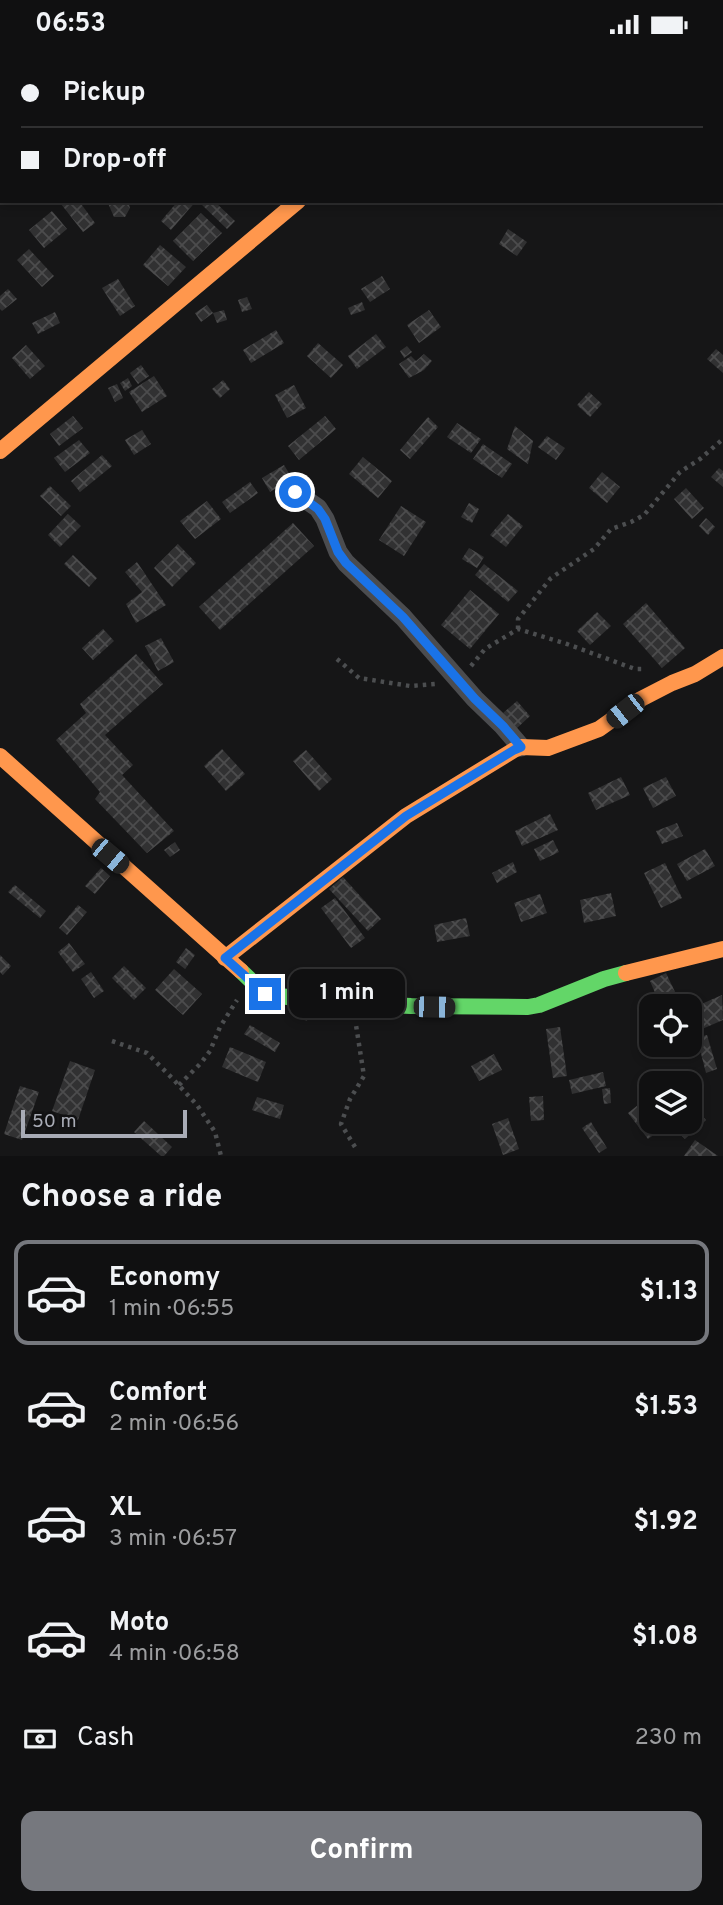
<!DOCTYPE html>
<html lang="en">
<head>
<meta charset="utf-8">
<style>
	:root { --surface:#101011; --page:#1e1e1f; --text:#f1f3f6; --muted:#9c9d9f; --line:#303031; --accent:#76787e }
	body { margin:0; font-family:Overpass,sans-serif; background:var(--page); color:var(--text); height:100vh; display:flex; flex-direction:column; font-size:26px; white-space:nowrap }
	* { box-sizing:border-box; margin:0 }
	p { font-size:23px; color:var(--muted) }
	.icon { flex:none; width:38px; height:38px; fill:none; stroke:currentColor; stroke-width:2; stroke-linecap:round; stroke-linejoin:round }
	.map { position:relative; height:1107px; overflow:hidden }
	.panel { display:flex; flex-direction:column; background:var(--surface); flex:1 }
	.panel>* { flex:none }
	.guide { position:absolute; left:0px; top:0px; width:724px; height:154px; box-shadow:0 4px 10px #0003,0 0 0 2px var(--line); display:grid; align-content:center; height:154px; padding:0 21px; background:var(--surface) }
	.tools { position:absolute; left:639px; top:945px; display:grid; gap:14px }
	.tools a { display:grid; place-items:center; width:63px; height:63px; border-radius:14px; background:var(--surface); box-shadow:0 4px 10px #0003,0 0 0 2px var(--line); font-size:35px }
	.scale { position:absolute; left:21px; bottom:18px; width:166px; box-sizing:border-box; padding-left:7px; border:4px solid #a9acb6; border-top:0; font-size:19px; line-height:24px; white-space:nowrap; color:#a9acb6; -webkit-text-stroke:5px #111112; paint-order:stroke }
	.end { position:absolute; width:32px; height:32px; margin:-16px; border:9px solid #1a73e8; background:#fff; box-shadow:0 0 0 4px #fff }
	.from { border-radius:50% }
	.bubble { position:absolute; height:49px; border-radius:14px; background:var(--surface); box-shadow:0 4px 10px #0003,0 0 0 2px var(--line); font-size:23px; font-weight:700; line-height:49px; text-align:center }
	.car { position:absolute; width:21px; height:42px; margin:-21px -10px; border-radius:9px; box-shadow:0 0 5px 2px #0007; background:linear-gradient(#222 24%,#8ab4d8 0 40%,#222 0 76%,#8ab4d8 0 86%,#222 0) }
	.guide b { display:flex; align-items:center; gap:24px; height:66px; font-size:26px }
	.guide b+b { border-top:2px solid var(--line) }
	.guide i { width:18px; height:18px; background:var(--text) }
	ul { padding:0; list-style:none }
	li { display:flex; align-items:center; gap:21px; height:105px; margin:0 14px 10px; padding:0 7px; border:4px solid transparent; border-radius:14px }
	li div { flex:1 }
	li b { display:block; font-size:26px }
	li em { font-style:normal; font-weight:700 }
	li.active { border-color:var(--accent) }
	li>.icon { width:63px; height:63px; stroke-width:1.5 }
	h2 { padding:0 21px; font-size:32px; line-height:84px }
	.pay { display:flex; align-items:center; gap:18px; height:77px; padding:0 21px; font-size:26px }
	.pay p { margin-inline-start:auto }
	.button { display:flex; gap:14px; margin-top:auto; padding:14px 21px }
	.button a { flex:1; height:80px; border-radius:14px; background:var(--accent); color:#fff; font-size:28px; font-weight:700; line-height:80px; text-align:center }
	.status { display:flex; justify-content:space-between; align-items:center; height:49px; padding:0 35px; background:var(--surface); direction:ltr }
	.status svg { height:19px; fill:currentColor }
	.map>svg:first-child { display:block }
</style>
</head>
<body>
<div class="status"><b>06:53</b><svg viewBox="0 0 49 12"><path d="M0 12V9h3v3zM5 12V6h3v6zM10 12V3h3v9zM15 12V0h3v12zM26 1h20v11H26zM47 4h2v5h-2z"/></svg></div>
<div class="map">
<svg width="723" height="1107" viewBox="0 0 723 1107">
	<defs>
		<pattern id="building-cross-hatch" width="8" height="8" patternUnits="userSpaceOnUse" patternTransform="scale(1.75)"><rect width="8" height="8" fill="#313132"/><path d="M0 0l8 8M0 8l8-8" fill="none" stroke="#4c4c4d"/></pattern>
	</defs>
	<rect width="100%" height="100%" fill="#161617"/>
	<!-- building -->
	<g fill="url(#building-cross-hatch)">
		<polygon points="65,152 79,152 95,174 83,183 61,155"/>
		<polygon points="107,152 128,152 130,159 125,168 114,168"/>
		<polygon points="178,152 196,152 171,181 161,172"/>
		<polygon points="204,152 214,152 235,172 227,180 201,155"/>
		<polygon points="52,162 67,180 44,199 29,181"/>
		<polygon points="201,164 222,184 193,212 173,192"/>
		<polygon points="508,180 527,193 517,207 499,195"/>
		<polygon points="160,196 186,218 168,237 143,216"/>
		<polygon points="29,200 54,227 42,238 17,211"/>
		<polygon points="382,227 390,240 370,253 361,240"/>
		<polygon points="118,230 135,257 120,267 102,239"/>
		<polygon points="8,240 17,250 2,262 0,260 0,247"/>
		<polygon points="247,248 252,260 242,263 238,251"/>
		<polygon points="362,253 365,261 351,266 348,259"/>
		<polygon points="207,256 213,264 201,273 195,264"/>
		<polygon points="224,261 227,271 217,274 213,264"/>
		<polygon points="429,261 441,278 419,294 407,276"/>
		<polygon points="55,263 60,274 38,285 32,274"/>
		<polygon points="276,281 284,294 251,314 243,301"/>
		<polygon points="376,285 386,298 357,320 348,307"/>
		<polygon points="318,294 343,316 331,329 307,307"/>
		<polygon points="26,296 45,317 30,330 12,309"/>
		<polygon points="407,297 412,303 404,309 400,302"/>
		<polygon points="716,300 723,306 723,324 707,310"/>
		<polygon points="424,305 432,312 424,321 409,329 399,315 411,307 416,312"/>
		<polygon points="141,316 149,327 138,335 130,324"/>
		<polygon points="154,327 167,347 142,363 129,343"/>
		<polygon points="128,329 132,337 125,342 120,334"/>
		<polygon points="223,331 230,340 220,349 212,340"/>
		<polygon points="117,335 123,349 115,353 108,339"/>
		<polygon points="294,336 306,359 287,369 275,346"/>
		<polygon points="589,343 602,355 590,368 577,356"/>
		<polygon points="73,367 83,379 59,397 50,385"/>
		<polygon points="325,367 336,380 299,411 288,397"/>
		<polygon points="428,368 438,378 410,410 400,401"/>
		<polygon points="457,374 481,390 471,404 447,388"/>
		<polygon points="515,377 533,392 528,415 507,400"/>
		<polygon points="142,381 151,395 134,406 125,391"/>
		<polygon points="547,387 565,399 556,411 538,398"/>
		<polygon points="79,391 90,404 65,423 54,409"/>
		<polygon points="483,395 512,415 502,429 473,410"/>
		<polygon points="102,406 112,417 80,443 71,432"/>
		<polygon points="363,408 392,432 378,449 349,425"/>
		<polygon points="284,416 292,429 270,443 262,429"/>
		<polygon points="719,419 723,422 723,438 711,428"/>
		<polygon points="602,423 620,438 607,454 589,439"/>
		<polygon points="250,433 258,444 230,464 222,453"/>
		<polygon points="50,437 71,457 61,467 40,447"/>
		<polygon points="686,439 704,459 692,470 674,450"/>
		<polygon points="207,452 221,470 195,490 180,472"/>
		<polygon points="469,454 479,460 472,474 461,468"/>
		<polygon points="401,457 426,473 404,507 379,491"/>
		<polygon points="68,465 81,477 60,498 48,486"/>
		<polygon points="508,465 523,477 506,498 490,486"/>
		<polygon points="706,469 715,478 708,486 699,477"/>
		<polygon points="293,474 314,497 220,581 199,558"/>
		<polygon points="178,495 196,514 172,538 154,519"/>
		<polygon points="469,499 484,508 477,519 462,510"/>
		<polygon points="73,506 97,529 89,538 64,515"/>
		<polygon points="137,513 166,556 136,574 126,555 142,543 125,523"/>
		<polygon points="484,515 518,542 508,553 475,526"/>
		<polygon points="470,541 499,565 470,600 441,576"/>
		<polygon points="646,554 685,599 662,619 623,575"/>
		<polygon points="597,563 611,577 590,596 577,582"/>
		<polygon points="103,580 114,592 93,611 82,599"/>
		<polygon points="161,589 174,613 158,622 145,597"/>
		<polygon points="136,605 163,635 105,686 133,716 122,726 174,782 147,804 95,750 100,743 56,691 86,664 80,655"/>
		<polygon points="517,652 530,667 516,680 503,664"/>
		<polygon points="222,700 245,725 226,742 204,717"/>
		<polygon points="306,701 332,730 319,742 293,712"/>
		<polygon points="621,728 630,746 596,761 588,744"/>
		<polygon points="666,728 676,747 653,759 643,739"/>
		<polygon points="550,765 558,781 522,797 515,782"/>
		<polygon points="677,774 683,787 662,795 656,782"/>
		<polygon points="553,791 559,803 540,812 534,800"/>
		<polygon points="175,793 180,801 170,808 164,801"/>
		<polygon points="705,800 715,817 687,832 677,815"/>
		<polygon points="513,813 517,823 497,834 492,824"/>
		<polygon points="665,814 682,849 661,859 644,824"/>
		<polygon points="101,819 110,827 95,845 85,837"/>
		<polygon points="343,828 381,870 368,882 329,840"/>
		<polygon points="15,836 46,862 40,869 8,843"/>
		<polygon points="611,844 616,867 584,874 580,851"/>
		<polygon points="540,845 547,864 521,873 514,854"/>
		<polygon points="335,849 365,889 351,899 321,859"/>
		<polygon points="78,856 87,863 67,886 59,879"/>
		<polygon points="466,869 470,887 437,893 434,876"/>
		<polygon points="69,894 85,915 73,923 58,903"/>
		<polygon points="186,899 195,906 185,920 176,913"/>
		<polygon points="0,906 11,917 3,926 0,923"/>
		<polygon points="124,917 146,939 134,951 112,929"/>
		<polygon points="174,920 202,945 183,966 155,941"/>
		<polygon points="91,923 104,942 94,949 81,930"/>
		<polygon points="666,924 676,945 659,953 650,932"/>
		<polygon points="722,946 723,971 695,983 690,971 690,960"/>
		<polygon points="297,957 310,961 307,972 293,967"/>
		<polygon points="250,976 280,994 275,1003 244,985"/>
		<polygon points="560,978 567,1027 553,1029 546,980"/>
		<polygon points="707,986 717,1020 706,1024 697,989"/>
		<polygon points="230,998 266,1013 258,1033 222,1018"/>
		<polygon points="494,1005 502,1021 479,1032 471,1017"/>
		<polygon points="70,1012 95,1021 78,1071 52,1062"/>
		<polygon points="603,1023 606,1037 572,1045 569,1031"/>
		<polygon points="20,1037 39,1043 22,1091 4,1085"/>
		<polygon points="610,1039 611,1054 604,1055 602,1040"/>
		<polygon points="543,1047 544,1071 531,1072 529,1048"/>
		<polygon points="257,1048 284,1056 280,1070 252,1061"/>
		<polygon points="643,1052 651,1063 651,1073 658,1073 663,1079 648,1090 628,1064"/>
		<polygon points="691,1055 706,1071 685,1090 670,1075 672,1073 690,1073 690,1057"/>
		<polygon points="508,1069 519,1100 503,1106 492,1075"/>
		<polygon points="144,1072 172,1098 164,1107 161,1107 134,1083"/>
		<polygon points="591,1073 607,1099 599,1104 582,1079"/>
		<polygon points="695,1091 718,1107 684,1107"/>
	</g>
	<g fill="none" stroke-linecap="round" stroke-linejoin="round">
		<!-- path -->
		<g stroke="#4c4e50" stroke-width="4.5" stroke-dasharray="3.5 5" stroke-linecap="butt">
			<polyline points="518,580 518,570 551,529 594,500 611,480 631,473 644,466 680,423 700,410 723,390"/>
			<polyline points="337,610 359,629 410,637 435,635"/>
			<polyline points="471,617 485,600 518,580 567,595 635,620 645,620"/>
			<polyline points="112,992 147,1004 172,1029 197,1056 215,1083 221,1107"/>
			<polyline points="179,1036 201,1014 210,1002 220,978 237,951"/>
			<polyline points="355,1098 341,1075 350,1050 364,1027 356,976"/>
		</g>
		<!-- street -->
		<polyline stroke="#4b4c4f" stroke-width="19" points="295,443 318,459 325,470 338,503 346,514 403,568 475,650 503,677 521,698"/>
		<!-- fast -->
		<polyline stroke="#63d668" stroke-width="16" points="241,922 265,945 325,953 411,957 528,958 539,956 604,930 626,924"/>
		<!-- slow -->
		<g stroke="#ff974d" stroke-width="16">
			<polyline points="488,2 491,0"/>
			<polyline points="0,402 298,152"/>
			<polyline points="0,707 241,922"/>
			<polyline points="225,909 406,767 514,701 521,698 548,699 599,680 641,650 672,634 695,625 723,608"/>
			<polyline points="626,924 723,900"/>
		</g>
	</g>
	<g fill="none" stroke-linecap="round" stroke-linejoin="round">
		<!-- route -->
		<polyline stroke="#1a73e8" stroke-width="9" points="265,945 225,909 406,767 514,701 521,698 503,677 475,650 403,568 346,514 338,503 325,470 318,460 295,443"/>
	</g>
</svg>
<div class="tools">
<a><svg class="icon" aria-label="locate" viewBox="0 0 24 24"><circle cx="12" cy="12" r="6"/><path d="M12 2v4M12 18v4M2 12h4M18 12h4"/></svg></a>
<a><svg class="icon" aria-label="layers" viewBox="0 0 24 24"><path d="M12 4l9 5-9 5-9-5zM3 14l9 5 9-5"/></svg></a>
</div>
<div class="scale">50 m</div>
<i class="end from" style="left:295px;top:443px"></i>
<i class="end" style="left:265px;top:945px"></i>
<div class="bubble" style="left:289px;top:920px;width:116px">1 min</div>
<i class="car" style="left:625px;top:662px;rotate:232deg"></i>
<i class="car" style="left:110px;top:807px;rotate:130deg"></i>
<i class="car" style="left:434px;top:958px;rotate:91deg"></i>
<div class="guide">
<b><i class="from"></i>Pickup</b>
<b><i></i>Drop-off</b>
</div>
</div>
<section class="panel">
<h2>Choose a ride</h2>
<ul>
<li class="active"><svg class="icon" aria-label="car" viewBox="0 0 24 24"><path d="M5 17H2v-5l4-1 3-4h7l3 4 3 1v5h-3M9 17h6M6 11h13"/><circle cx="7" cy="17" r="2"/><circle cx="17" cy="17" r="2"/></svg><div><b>Economy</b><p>1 min · 06:55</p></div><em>$1.13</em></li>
<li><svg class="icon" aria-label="car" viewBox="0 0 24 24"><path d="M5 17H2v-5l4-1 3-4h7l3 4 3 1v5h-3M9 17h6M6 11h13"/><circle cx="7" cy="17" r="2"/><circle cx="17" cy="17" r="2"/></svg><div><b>Comfort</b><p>2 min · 06:56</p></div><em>$1.53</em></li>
<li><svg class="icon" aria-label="car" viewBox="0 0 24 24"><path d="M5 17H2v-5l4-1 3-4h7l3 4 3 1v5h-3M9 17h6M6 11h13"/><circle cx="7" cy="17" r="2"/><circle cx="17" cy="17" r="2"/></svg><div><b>XL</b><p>3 min · 06:57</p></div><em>$1.92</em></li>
<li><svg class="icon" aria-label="car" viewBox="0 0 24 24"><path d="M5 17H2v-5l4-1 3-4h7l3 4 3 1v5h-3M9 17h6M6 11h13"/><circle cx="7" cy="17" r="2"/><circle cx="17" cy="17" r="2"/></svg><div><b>Moto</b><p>4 min · 06:58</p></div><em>$1.08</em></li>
</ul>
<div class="pay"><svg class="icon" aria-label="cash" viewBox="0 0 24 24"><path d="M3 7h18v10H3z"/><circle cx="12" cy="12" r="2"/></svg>Cash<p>230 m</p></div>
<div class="button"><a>Confirm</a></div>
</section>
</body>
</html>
